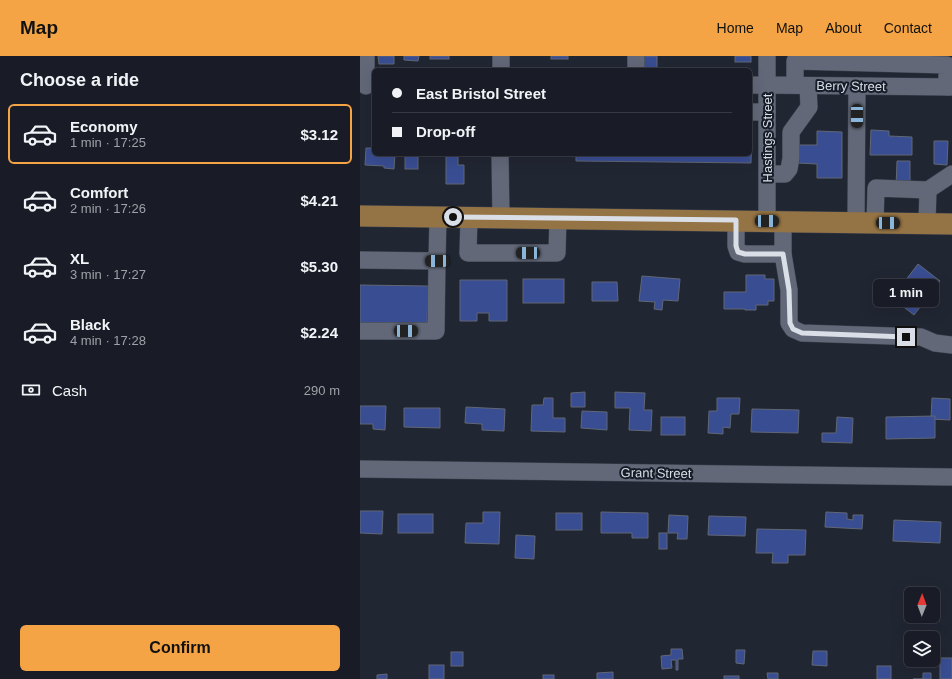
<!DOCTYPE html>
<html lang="en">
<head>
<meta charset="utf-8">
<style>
	:root { --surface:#191c26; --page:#22252e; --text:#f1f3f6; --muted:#9fa1a7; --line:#373a43; --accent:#f4a444 }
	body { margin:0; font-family:Arial,sans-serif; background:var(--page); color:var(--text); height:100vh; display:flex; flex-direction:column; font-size:15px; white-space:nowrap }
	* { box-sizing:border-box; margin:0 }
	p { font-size:13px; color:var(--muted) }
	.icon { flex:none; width:22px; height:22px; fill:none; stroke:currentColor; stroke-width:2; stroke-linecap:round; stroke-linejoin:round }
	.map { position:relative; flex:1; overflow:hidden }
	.side { display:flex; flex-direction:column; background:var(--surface); width:360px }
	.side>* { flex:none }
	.guide { position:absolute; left:12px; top:12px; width:380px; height:88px; border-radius:6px; box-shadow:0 4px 16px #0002,0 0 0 1px var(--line); display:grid; align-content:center; height:88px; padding:0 20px; background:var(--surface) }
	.needle { width:26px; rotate:1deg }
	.fabs { position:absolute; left:544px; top:531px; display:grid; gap:8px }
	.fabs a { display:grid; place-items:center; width:36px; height:36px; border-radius:6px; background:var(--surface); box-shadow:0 4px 16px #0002,0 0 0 1px var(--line); font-size:20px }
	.end { position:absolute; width:18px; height:18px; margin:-9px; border:5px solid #dadee7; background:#111; box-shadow:0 0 0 2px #111 }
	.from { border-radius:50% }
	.bubble { position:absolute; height:28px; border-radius:6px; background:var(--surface); box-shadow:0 4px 16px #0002,0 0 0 1px var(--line); font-size:13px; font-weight:700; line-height:28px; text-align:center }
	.car { position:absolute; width:12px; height:24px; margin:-12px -6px; border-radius:5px; box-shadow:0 0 3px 1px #0007; background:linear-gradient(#222 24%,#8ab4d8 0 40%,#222 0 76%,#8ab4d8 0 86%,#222 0) }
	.guide b { display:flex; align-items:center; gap:14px; height:38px; font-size:15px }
	.guide b+b { border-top:1px solid var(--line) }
	.guide i { width:10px; height:10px; background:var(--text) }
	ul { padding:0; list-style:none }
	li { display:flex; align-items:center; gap:12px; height:60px; margin:0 8px 6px; padding:0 12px; border:2px solid transparent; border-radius:6px }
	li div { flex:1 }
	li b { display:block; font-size:15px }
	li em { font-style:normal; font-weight:700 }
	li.current { border-color:var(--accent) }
	li>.icon { width:36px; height:36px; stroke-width:1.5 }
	h2 { padding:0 20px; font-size:18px; line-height:48px }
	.pay { display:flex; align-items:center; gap:10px; height:44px; padding:0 20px; font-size:15px }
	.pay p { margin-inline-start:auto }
	.primary-button { display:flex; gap:8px; margin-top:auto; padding:8px 20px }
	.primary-button a { flex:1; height:46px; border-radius:6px; background:var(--accent); color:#111; font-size:16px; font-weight:700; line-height:46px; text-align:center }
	header { display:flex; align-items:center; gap:24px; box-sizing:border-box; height:56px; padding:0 20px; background:var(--accent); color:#111 }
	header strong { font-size:19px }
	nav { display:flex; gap:22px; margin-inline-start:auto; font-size:14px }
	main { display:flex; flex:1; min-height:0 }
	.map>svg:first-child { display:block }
</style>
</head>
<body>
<header>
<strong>Map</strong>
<nav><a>Home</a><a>Map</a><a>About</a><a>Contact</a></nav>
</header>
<main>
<section class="side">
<h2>Choose a ride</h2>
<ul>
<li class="current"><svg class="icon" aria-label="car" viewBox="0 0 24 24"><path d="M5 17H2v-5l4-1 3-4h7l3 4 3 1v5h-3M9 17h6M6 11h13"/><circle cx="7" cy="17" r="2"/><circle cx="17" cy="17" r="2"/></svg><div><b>Economy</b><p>1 min · 17:25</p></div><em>$3.12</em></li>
<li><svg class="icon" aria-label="car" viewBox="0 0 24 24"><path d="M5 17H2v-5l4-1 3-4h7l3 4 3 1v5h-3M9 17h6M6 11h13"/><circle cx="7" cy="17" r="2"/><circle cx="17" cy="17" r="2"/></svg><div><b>Comfort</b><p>2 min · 17:26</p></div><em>$4.21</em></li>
<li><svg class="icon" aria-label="car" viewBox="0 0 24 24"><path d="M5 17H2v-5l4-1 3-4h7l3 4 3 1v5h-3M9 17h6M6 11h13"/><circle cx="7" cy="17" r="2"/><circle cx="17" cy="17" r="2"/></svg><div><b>XL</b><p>3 min · 17:27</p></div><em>$5.30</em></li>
<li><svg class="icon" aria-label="car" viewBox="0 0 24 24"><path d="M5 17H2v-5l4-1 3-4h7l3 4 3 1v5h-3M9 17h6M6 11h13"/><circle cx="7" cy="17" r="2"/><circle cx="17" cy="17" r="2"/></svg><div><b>Black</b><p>4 min · 17:28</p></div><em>$2.24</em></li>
</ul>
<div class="pay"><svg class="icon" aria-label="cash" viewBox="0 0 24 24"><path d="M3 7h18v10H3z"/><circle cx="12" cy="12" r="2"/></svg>Cash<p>290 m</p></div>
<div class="primary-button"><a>Confirm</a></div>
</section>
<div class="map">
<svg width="592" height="623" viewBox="0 0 592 623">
	<rect width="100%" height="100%" fill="#212633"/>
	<!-- building -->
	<g fill="#394d92" stroke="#606776">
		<polygon points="18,0 34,0 34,8 19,8"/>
		<polygon points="44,0 59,0 58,5 44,4"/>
		<rect x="70" y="0" width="19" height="3"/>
		<rect x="191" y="0" width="17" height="3"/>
		<rect x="282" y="0" width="15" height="12"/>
		<rect x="375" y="0" width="16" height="6"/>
		<polygon points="390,69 392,69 391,107 216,105 216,98 390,98"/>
		<polygon points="511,74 529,75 529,80 552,81 552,99 510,99"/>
		<polygon points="457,75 482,76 482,122 457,122 457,108 437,107 437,89 457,89"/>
		<polygon points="574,85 588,85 587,109 574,108"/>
		<polygon points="6,92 14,92 14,98 35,98 34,113 24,112 24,110 5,109"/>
		<rect x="45" y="98" width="13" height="15"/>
		<polygon points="86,98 98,98 98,109 104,109 104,128 86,128"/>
		<polygon points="537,105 550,105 550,131 536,131"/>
		<polygon points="558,208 580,225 554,259 532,242"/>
		<polygon points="386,219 405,219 405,223 414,223 414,245 408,245 408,249 396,249 396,254 385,254 385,253 364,253 364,236 386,236"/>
		<polygon points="282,220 320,223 318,245 303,244 302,254 294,253 295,246 279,245"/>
		<rect x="163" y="223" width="41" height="24"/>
		<polygon points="100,224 147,224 147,265 129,265 129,257 117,257 117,265 100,265"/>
		<polygon points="232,226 257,226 258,245 232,245"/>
		<polygon points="0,229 68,230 67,268 0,267"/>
		<polygon points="225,336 225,351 211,351 211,337"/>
		<polygon points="255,336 285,337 284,354 292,354 291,375 269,374 270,352 255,352"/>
		<polygon points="184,342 193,342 193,362 205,362 205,376 171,375 172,349 183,349"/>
		<polygon points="357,342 380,342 379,358 371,358 370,372 363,371 363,378 348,377 349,355 357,355"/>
		<polygon points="572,342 590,343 590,364 571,363"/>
		<polygon points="0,350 26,350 25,374 13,373 13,368 0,368"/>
		<polygon points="106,351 145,353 144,375 122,374 122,368 105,367"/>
		<polygon points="44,352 80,352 80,372 44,371"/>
		<polygon points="392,353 439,354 438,377 391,376"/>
		<polygon points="222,355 247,356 247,374 221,372"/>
		<polygon points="575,360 575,382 526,383 526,361"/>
		<rect x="301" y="361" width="24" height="18"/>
		<polygon points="477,361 493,362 492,387 462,386 462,377 476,377"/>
		<polygon points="0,455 23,455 22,478 0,477"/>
		<polygon points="123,456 140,456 139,488 105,487 106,467 123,467"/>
		<polygon points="241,456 288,457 288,482 272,482 272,477 241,477"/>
		<polygon points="466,456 487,457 487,463 493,464 493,459 503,459 502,473 465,471"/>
		<rect x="196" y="457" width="26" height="17"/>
		<rect x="38" y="458" width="35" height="19"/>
		<polygon points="309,459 328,460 327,483 317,483 318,477 308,477"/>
		<polygon points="349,460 386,461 385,480 348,479"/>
		<polygon points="534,464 581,466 580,487 533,485"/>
		<polygon points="397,473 446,474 445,499 428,499 428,507 412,507 413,497 396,497"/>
		<rect x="299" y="477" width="8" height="16"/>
		<polygon points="156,479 175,480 174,503 155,502"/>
		<polygon points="544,584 551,584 551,604 556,604 556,606 545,606"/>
		<polygon points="311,593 322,593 323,603 318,603 318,614 316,614 316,604 311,604 312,612 302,613 301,600 311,599"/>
		<polygon points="376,594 385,594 384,608 376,607"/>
		<polygon points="453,595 467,595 467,610 452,609"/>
		<rect x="91" y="596" width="12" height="14"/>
		<rect x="580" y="602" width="12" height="21"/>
		<rect x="69" y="609" width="15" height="14"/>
		<rect x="517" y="610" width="14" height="13"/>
		<polygon points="253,616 253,623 237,623 237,617"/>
		<polygon points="407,617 418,617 418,623 408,623"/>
		<polygon points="563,617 571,617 571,623 553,623 563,623"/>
		<polygon points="27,618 27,623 17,623 17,619"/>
		<rect x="183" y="619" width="11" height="4"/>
		<rect x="364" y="620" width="15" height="3"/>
	</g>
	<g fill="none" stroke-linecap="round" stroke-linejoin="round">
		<!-- minor casing -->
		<g stroke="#3c414c" stroke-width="18">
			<g id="minor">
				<polyline points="141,14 141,0"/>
				<polyline points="276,14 276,0"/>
				<polyline points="390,29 592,31"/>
				<polyline points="435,29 435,5 587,9 587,31"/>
				<polyline points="6,30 6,0"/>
				<polyline points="390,56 407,56"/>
				<polyline points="140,98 141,162"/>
				<polyline points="408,118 425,118 429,113 431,102 431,76 449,51 448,30"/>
				<polyline points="109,162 108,197 197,197 198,162"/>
				<polyline points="376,165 376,190 378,196 385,198 423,198"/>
				<polyline points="407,165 407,0"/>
				<polyline points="423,165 423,198 429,234 429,267 433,273 442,277 561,281 575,287 592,289"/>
				<polyline points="496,166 497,30"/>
				<polyline points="515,167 516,132 568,134"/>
				<polyline points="567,167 568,134 592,118"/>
				<polyline points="0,204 77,205 78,161"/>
				<polyline points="0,275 76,275 77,205"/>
				<polyline points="0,413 592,421"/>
			</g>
		</g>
		<!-- major casing -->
		<g stroke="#3c414c" stroke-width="22">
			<polyline id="major" points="0,160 592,168"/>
		</g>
		<!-- minor -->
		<use href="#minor" stroke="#626878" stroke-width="17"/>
		<!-- major -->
		<use href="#major" stroke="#947344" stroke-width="21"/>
	</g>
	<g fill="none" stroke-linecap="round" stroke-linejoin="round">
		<!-- route -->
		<polyline stroke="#dadee7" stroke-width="5" points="93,161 376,164 376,190 378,196 385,198 423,198 429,234 430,267 433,273 442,277 546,281"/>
	</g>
	<g text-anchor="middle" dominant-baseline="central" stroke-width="4" stroke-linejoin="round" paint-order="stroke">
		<!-- street labels -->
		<g font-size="13" fill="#dadee7" stroke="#171c29">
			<text transform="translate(491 30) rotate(1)">Berry Street</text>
			<text transform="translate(407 82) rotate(-90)">Hastings Street</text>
			<text transform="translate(296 417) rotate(1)">Grant Street</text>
		</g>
	</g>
</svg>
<div class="fabs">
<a><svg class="needle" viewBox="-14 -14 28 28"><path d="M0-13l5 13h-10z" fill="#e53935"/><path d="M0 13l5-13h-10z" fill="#9fa1a7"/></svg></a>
<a><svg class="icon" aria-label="layers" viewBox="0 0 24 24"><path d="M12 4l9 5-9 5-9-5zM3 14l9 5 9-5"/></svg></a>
</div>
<i class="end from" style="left:93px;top:161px"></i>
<i class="end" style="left:546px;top:281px"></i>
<div class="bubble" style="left:513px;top:223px;width:66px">1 min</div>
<i class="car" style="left:497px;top:60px;rotate:180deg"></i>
<i class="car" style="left:407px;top:165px;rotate:91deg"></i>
<i class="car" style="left:528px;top:167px;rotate:91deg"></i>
<i class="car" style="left:168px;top:197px;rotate:270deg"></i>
<i class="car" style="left:77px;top:205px;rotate:270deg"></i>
<i class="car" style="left:46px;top:275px;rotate:90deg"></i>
<div class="guide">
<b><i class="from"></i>East Bristol Street</b>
<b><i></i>Drop-off</b>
</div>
</div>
</main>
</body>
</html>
